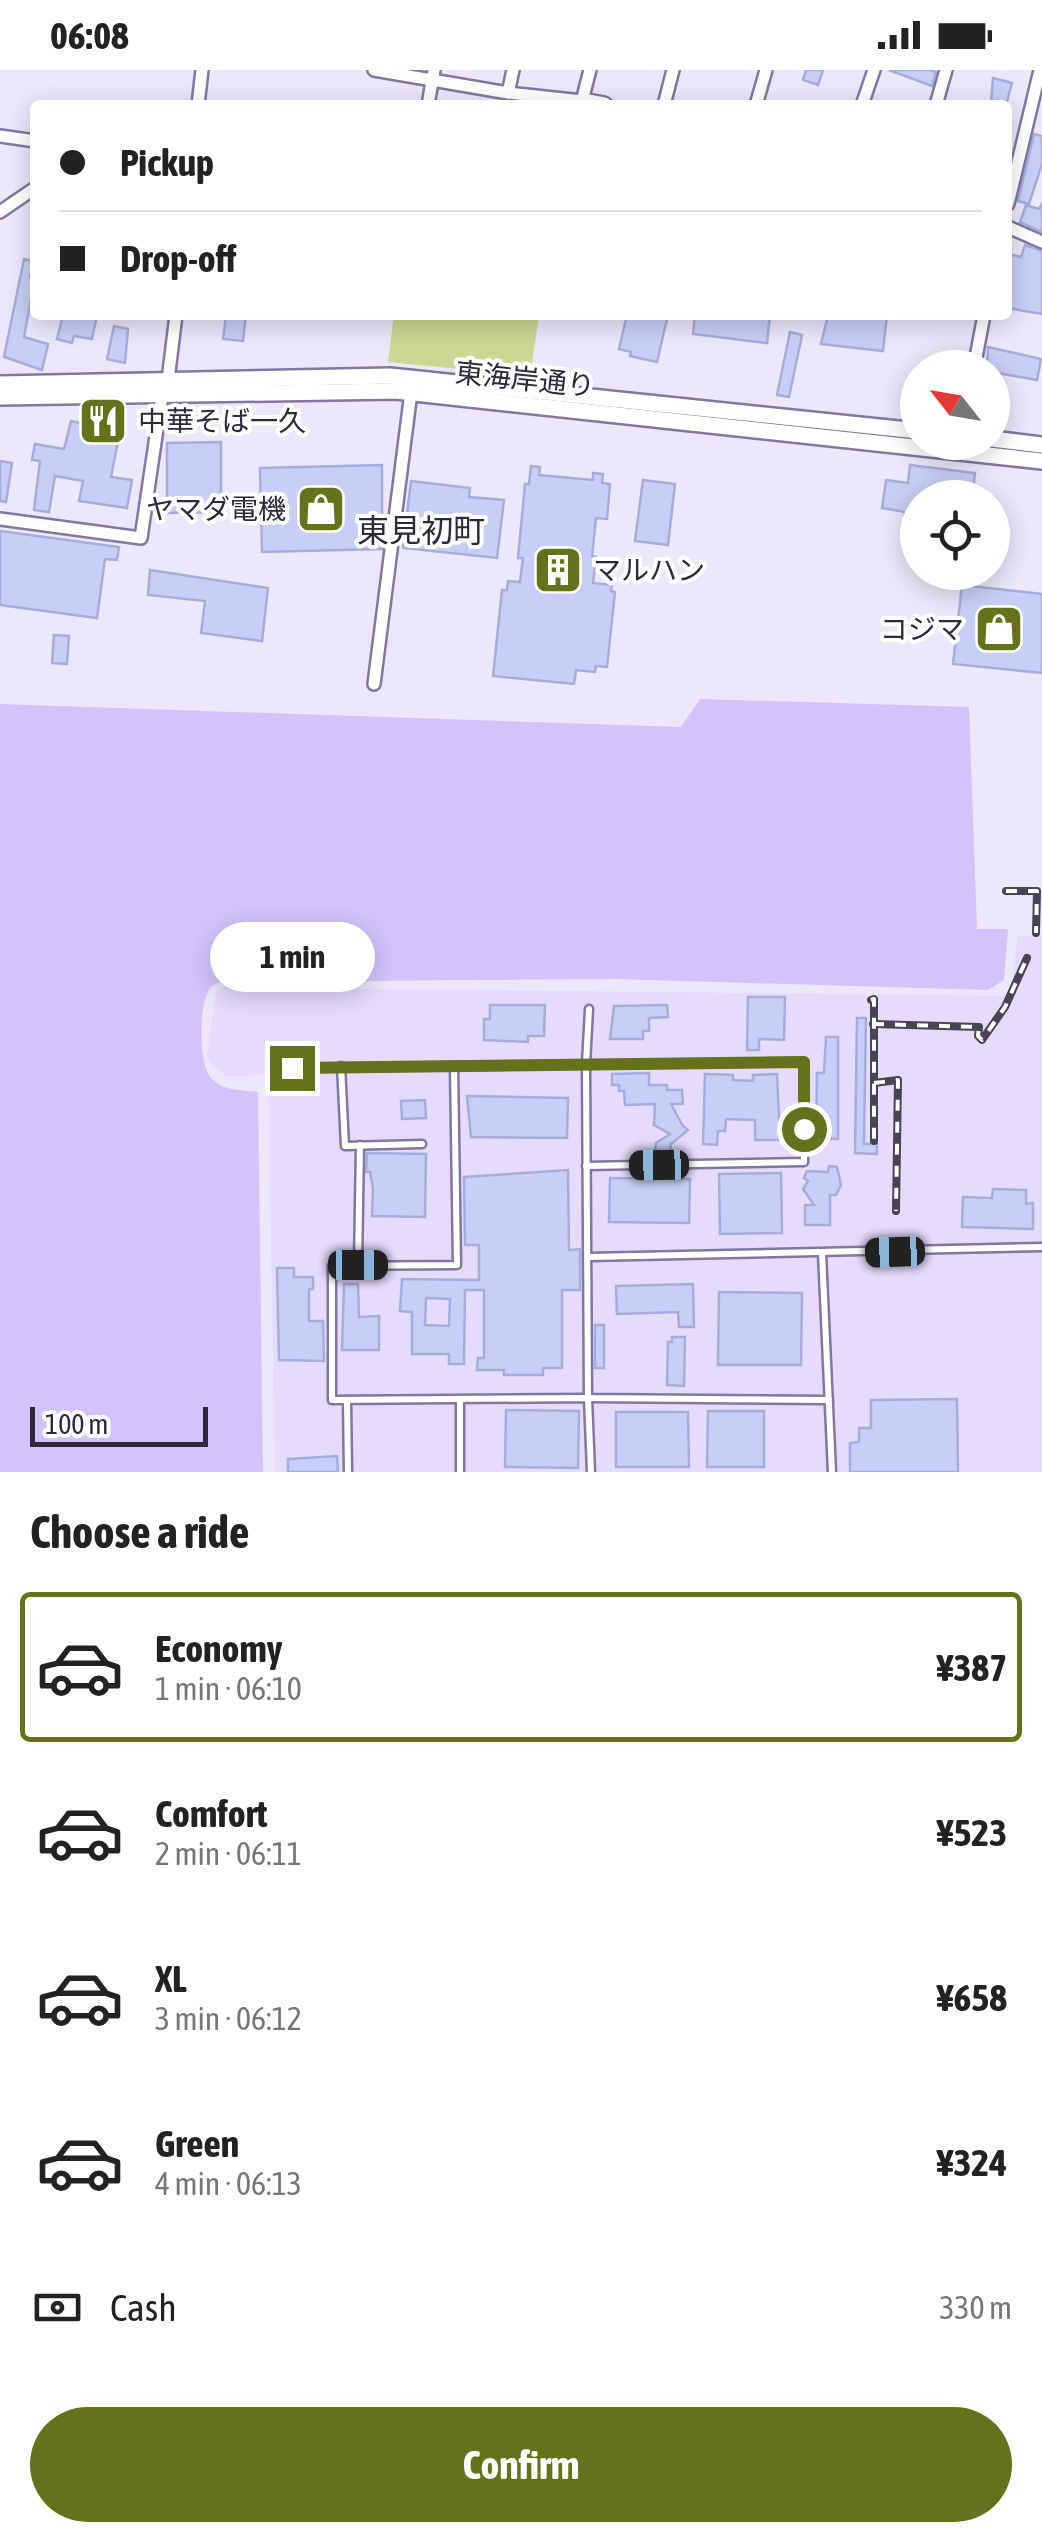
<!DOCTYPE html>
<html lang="en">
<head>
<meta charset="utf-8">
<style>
	:root { --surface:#fff; --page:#f2f2f2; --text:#222; --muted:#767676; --line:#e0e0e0; --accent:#65711b }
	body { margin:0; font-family:"Asap Condensed","Noto Sans JP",sans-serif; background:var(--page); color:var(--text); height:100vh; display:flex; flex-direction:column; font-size:38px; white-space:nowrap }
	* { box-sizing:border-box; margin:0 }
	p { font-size:32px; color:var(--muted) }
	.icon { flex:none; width:55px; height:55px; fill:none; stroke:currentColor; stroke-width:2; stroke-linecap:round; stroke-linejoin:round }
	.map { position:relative; height:1402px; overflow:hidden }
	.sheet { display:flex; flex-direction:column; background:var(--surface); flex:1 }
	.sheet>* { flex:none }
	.hud { position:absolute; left:30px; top:30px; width:982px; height:220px; border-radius:10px; box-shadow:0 5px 25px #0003; display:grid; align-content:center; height:220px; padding:0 30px; background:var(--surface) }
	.needle { width:65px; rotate:301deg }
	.tools { position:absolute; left:900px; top:280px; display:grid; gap:20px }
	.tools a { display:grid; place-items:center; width:110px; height:110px; border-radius:50%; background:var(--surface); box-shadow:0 5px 25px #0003; font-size:50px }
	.scale { position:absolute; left:30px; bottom:25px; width:178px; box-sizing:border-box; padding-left:10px; border:5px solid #2d283a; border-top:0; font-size:28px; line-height:35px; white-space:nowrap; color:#2d283a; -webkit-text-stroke:8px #fff; paint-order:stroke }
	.end { position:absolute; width:45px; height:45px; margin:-22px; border:12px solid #65711b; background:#fff; box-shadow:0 0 0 5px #fff }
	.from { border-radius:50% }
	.bubble { position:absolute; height:70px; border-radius:35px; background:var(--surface); box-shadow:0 5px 25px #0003; font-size:32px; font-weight:700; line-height:70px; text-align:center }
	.car { position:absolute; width:30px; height:60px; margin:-30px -15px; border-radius:12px; box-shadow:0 0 8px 2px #0007; background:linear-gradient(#222 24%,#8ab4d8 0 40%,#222 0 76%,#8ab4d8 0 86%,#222 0) }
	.hud b { display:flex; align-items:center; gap:35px; height:95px; font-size:38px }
	.hud b+b { border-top:2px solid var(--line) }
	.hud i { width:25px; height:25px; background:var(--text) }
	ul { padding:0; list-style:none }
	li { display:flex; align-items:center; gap:30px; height:150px; margin:0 20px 15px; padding:0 10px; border:5px solid transparent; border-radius:10px }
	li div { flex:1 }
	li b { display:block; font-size:38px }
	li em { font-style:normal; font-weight:700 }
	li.current { border-color:var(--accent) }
	li>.icon { width:90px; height:90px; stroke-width:1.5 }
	h2 { padding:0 30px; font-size:45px; line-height:120px }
	.pay { display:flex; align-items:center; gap:25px; height:110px; padding:0 30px; font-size:38px }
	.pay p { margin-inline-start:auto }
	.cta { display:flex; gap:20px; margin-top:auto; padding:20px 30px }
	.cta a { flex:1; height:115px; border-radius:60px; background:var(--accent); color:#fff; font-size:40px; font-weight:700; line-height:115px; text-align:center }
	.status { display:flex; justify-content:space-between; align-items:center; height:70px; padding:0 50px; background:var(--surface); direction:ltr }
	.status svg { height:28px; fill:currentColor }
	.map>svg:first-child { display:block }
</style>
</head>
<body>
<div class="status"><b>06:08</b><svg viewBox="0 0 49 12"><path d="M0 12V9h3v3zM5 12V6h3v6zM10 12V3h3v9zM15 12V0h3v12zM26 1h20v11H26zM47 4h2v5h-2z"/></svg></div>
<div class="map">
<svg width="1042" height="1402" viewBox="0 0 1042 1402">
	<rect width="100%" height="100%" fill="#ece7fb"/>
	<!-- built -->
	<polygon fill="#e4dbfd" points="1018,866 1042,866 1042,1402 275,1402 268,1005 226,1006 211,994 207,985 216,922 224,917 1010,926"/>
	<!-- green -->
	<polygon fill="#cbd893" points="394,245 539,245 530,306 388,292"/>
	<!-- water -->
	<path fill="#d3c3fd" d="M700 629 969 637 977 859H1008L1004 910 988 920 615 909 220 912C214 915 211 915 208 922 199 938 198 995 212 1009 224 1021 241 1020 258 1022L263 1402H0V634L681 657Z"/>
	<!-- building -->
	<g fill="#c8cff6" stroke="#a5adda" stroke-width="2.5" fill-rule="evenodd">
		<polygon points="806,0 823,0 818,15 803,10"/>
		<polygon points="889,0 930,0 936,2 932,16"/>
		<polygon points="993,8 1012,13 1006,35 991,35"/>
		<polygon points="1034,64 1042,66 1042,94 1029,134 1018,131"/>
		<polygon points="1042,134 1042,162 1020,152 1026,135 1039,139"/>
		<polygon points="1025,175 1042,181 1042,244 1008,238 1008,184 1021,187"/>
		<polygon points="24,189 33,191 30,207 35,208 24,267 48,274 42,300 4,287"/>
		<polygon points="63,245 97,245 92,269 74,266 72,273 57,269"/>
		<polygon points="226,245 246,245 243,271 223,269"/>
		<polygon points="627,245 668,245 657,292 630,286 631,282 619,279"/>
		<polygon points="695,245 770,245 767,273 693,264"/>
		<polygon points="828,245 887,245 883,281 821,274"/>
		<polygon points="114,256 128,259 125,293 107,289"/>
		<polygon points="790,262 802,265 789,327 777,325"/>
		<polygon points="988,277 1041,289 1037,310 992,302 992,298 987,298"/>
		<polygon points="82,343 113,347 109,364 119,366 111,407 132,410 127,438 79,431 83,411 55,406 49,442 34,440 40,391 32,390 35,374 64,379 71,351 80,353"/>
		<polygon points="221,372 221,442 167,443 167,373"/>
		<polygon points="0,391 12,393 6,432 0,431"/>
		<polygon points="382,395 382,479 262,482 260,398"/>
		<polygon points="910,395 975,403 972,428 918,428 918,454 904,453 905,442 882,438 886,410 908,413"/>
		<polygon points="531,396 540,397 539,405 593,410 593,403 603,404 602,413 610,414 607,449 596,448 592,486 596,487 593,513 612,515 611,521 615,522 607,597 596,596 595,602 576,600 574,614 493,606 502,520 507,520 508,511 520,512 523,488 518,488 525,414 529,414"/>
		<polygon points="643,410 675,414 668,475 635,471"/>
		<polygon points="411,411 470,418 469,427 504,430 497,488 403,478"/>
		<polygon points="0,461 119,477 117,490 105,489 97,548 0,535"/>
		<polygon points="150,500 268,518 262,571 201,563 205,531 148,525"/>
		<polygon points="962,515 1042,524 1042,603 953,594"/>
		<polygon points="54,565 69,566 67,594 52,593"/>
		<polygon points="748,927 785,927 784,970 759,969 759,980 747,980"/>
		<polygon points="490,935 545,935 544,966 528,966 528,972 484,970 484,949 490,949"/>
		<polygon points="667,935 668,947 649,948 649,961 643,961 643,969 610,969 614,936"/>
		<polygon points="857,948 866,948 864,1074 877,1074 877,1084 855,1083"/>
		<polygon points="826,967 838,967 838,1069 816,1068 817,1003 824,1003"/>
		<polygon points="649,1003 649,1015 667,1015 667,1020 682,1020 683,1034 671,1034 683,1056 688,1060 671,1074 670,1082 664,1084 655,1080 656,1073 670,1064 654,1055 655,1034 625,1035 624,1021 619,1021 619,1015 612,1015 612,1004"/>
		<polygon points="705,1004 733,1005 733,1010 753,1011 753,1005 777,1004 780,1070 755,1070 755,1050 726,1049 725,1061 718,1061 717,1075 703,1074"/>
		<polygon points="467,1026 568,1028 567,1068 471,1067"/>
		<polygon points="425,1030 426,1048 402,1049 401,1031"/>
		<polygon points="367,1083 426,1084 425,1147 372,1146 373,1118 370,1102 366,1102"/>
		<polygon points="829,1096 837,1097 841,1115 836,1125 830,1125 830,1155 805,1155 805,1135 814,1135 803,1119 808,1111 804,1108 807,1101 828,1102"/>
		<path d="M568 1100 569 1180 580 1179V1220H562V1298H543V1305H504V1300H477L478 1288H484V1220H465L464 1294H449V1284H412V1242L400 1241 402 1209 479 1210V1175H465L464 1107ZM426 1228 450 1229 449 1256 425 1255Z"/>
		<polygon points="781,1103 782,1163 720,1164 719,1104"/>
		<polygon points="610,1108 690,1109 689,1153 609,1152"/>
		<polygon points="993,1119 1026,1120 1026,1134 1033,1133 1033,1159 962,1157 963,1127 992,1128"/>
		<polygon points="277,1198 294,1198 294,1207 313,1207 313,1219 309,1219 309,1251 323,1251 324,1291 279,1290"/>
		<polygon points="344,1214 358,1214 359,1247 379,1246 379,1280 342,1280"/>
		<polygon points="693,1214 694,1257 679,1257 678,1242 617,1244 616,1216"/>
		<polygon points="719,1222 802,1223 801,1295 718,1295"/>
		<rect x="595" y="1255" width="9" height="43"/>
		<polygon points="672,1267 685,1267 684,1316 667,1315 668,1272 672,1272"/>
		<polygon points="957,1329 958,1402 850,1402 850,1373 859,1372 859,1358 871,1358 871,1330"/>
		<polygon points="506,1340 579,1341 578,1398 505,1397"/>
		<polygon points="708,1341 764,1341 764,1397 707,1397"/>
		<polygon points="616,1342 688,1342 689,1397 616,1397"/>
		<polygon points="337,1386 338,1402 288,1402 288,1389"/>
	</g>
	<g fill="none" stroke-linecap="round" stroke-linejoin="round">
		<!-- service casing -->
		<g stroke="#8377a2" stroke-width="11">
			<g id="service">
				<polyline points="589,939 586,994 588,1328 829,1330"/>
				<polyline points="341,996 345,1076 422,1074"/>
				<polyline points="454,996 457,1195 332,1196 332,1330 588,1328 591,1402"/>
				<polyline points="292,998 804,992 804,1092 586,1096"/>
				<polyline points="822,1183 832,1402"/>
				<polyline points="589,1187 1042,1177"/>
				<polyline points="358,1195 360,1075"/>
				<polyline points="460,1329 460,1402"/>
				<polyline points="347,1330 348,1402"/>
			</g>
		</g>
		<!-- minor casing -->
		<g stroke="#8377a2" stroke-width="16">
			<g id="minor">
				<polyline points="374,0 508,23 582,31 590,0"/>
				<polyline points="508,23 513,0"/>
				<polyline points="198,35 202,0"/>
				<polyline points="428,35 434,0"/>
				<polyline points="664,35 673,0"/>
				<polyline points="756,35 766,0"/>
				<polyline points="862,35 874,0"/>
				<polyline points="936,35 946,0"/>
				<polyline points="0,66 35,71"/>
				<polyline points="1008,134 1040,0"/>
				<polyline points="0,142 35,118"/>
				<polyline points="1008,157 1042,172"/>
				<polyline points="974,298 984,245"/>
				<polyline points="0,449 141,468 162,325 168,310 176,245"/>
				<polyline points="374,614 411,322"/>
			</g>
		</g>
		<!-- tertiary casing -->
		<g stroke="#8377a2" stroke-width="20">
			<g id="tertiary">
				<polyline points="582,31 604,35"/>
				<polyline points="0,314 390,306 918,361"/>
				<polyline points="0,327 396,321 1042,391"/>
				<polyline points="992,369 1042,375"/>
			</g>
		</g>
		<!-- service -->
		<use href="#service" stroke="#fff" stroke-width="6"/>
		<!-- minor -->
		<use href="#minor" stroke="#fff" stroke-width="11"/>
		<!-- tertiary -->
		<use href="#tertiary" stroke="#fff" stroke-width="15"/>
		<!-- rail casing -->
		<g stroke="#484355" stroke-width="8">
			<g id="rail">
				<polyline points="1006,821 1037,821 1036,863"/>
				<polyline points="871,930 874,929 874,1071"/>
				<polyline points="873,954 979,957 978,966 982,970 1005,937 1027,888"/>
				<polyline points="874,1013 898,1010 896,1141"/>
			</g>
		</g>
		<!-- rail -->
		<use href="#rail" stroke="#fff" stroke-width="4" stroke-dasharray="11" stroke-linecap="butt"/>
	</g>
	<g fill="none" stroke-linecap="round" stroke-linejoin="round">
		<!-- route -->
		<polyline stroke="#65711b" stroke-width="12" points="292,998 804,992 804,1059"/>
	</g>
	<!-- icons -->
	<defs>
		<g id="restaurant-square" transform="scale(2.5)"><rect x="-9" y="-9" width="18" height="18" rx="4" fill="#65711b" stroke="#fff"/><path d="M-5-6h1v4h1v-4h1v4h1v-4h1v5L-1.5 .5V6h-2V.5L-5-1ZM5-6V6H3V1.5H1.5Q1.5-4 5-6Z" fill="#fff"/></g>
		<g id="shop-square" transform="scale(2.5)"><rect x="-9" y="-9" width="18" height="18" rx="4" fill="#65711b" stroke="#fff"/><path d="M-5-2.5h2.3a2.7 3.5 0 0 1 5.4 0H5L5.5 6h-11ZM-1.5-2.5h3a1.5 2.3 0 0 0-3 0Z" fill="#fff"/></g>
		<g id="building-square" transform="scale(2.5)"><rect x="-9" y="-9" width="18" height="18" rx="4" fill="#65711b" stroke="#fff"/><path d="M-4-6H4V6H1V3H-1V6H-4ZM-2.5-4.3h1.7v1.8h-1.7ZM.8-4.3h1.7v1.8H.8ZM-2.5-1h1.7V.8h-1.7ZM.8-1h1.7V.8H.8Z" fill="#fff"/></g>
	</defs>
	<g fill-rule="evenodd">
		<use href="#restaurant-square" x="103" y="351"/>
		<use href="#shop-square" x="321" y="439"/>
		<use href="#building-square" x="558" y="500"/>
		<use href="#shop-square" x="999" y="559"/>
	</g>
	<g text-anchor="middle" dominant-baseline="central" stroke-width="8" stroke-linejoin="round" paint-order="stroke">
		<!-- street labels -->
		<g font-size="28" fill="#2d283a" stroke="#fff">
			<text transform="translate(525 309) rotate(6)">東海岸通り</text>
		</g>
		<!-- poi labels -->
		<g font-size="28" fill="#2d283a" stroke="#fff" text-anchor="start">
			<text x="138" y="351">中華そば一久</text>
			<text x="286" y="439" text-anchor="end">ヤマダ電機</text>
			<text x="593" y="500">マルハン</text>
			<text x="964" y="559" text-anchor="end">コジマ</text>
		</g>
		<!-- quarter labels -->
		<g font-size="32" fill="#2d283a" stroke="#fff">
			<text x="421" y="460">東見初町</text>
		</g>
	</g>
</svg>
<div class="tools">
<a><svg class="needle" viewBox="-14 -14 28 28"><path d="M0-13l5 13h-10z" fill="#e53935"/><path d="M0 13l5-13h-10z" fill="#767676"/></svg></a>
<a><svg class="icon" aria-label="locate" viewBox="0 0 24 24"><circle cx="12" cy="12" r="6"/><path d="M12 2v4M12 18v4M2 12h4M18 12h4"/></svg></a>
</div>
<div class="scale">100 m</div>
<i class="end from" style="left:804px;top:1059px"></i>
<i class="end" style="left:292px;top:998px"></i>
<div class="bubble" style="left:210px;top:852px;width:165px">1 min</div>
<i class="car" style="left:659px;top:1095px;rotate:269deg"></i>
<i class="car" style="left:895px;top:1182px;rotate:268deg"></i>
<i class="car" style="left:358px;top:1195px;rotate:90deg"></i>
<div class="hud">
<b><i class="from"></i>Pickup</b>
<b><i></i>Drop-off</b>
</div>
</div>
<section class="sheet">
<h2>Choose a ride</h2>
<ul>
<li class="current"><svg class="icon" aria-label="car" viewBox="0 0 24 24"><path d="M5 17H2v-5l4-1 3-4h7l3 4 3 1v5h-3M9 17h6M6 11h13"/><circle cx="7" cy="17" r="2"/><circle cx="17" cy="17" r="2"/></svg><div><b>Economy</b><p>1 min · 06:10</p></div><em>¥387</em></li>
<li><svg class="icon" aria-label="car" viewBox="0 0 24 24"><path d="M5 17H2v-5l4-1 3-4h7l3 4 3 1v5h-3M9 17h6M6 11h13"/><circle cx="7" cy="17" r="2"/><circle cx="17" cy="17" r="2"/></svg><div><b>Comfort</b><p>2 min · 06:11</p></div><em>¥523</em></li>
<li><svg class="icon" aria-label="car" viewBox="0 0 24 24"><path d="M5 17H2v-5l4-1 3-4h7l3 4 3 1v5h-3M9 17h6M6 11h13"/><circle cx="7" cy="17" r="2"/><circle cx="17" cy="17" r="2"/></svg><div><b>XL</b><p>3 min · 06:12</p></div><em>¥658</em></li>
<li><svg class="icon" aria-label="car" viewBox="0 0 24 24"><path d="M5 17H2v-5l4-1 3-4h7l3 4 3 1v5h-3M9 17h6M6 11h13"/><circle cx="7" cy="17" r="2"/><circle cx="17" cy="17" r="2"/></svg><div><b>Green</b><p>4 min · 06:13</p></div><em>¥324</em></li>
</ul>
<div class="pay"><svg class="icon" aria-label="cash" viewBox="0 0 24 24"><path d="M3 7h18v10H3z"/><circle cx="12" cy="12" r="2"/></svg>Cash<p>330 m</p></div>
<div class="cta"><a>Confirm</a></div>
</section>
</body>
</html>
